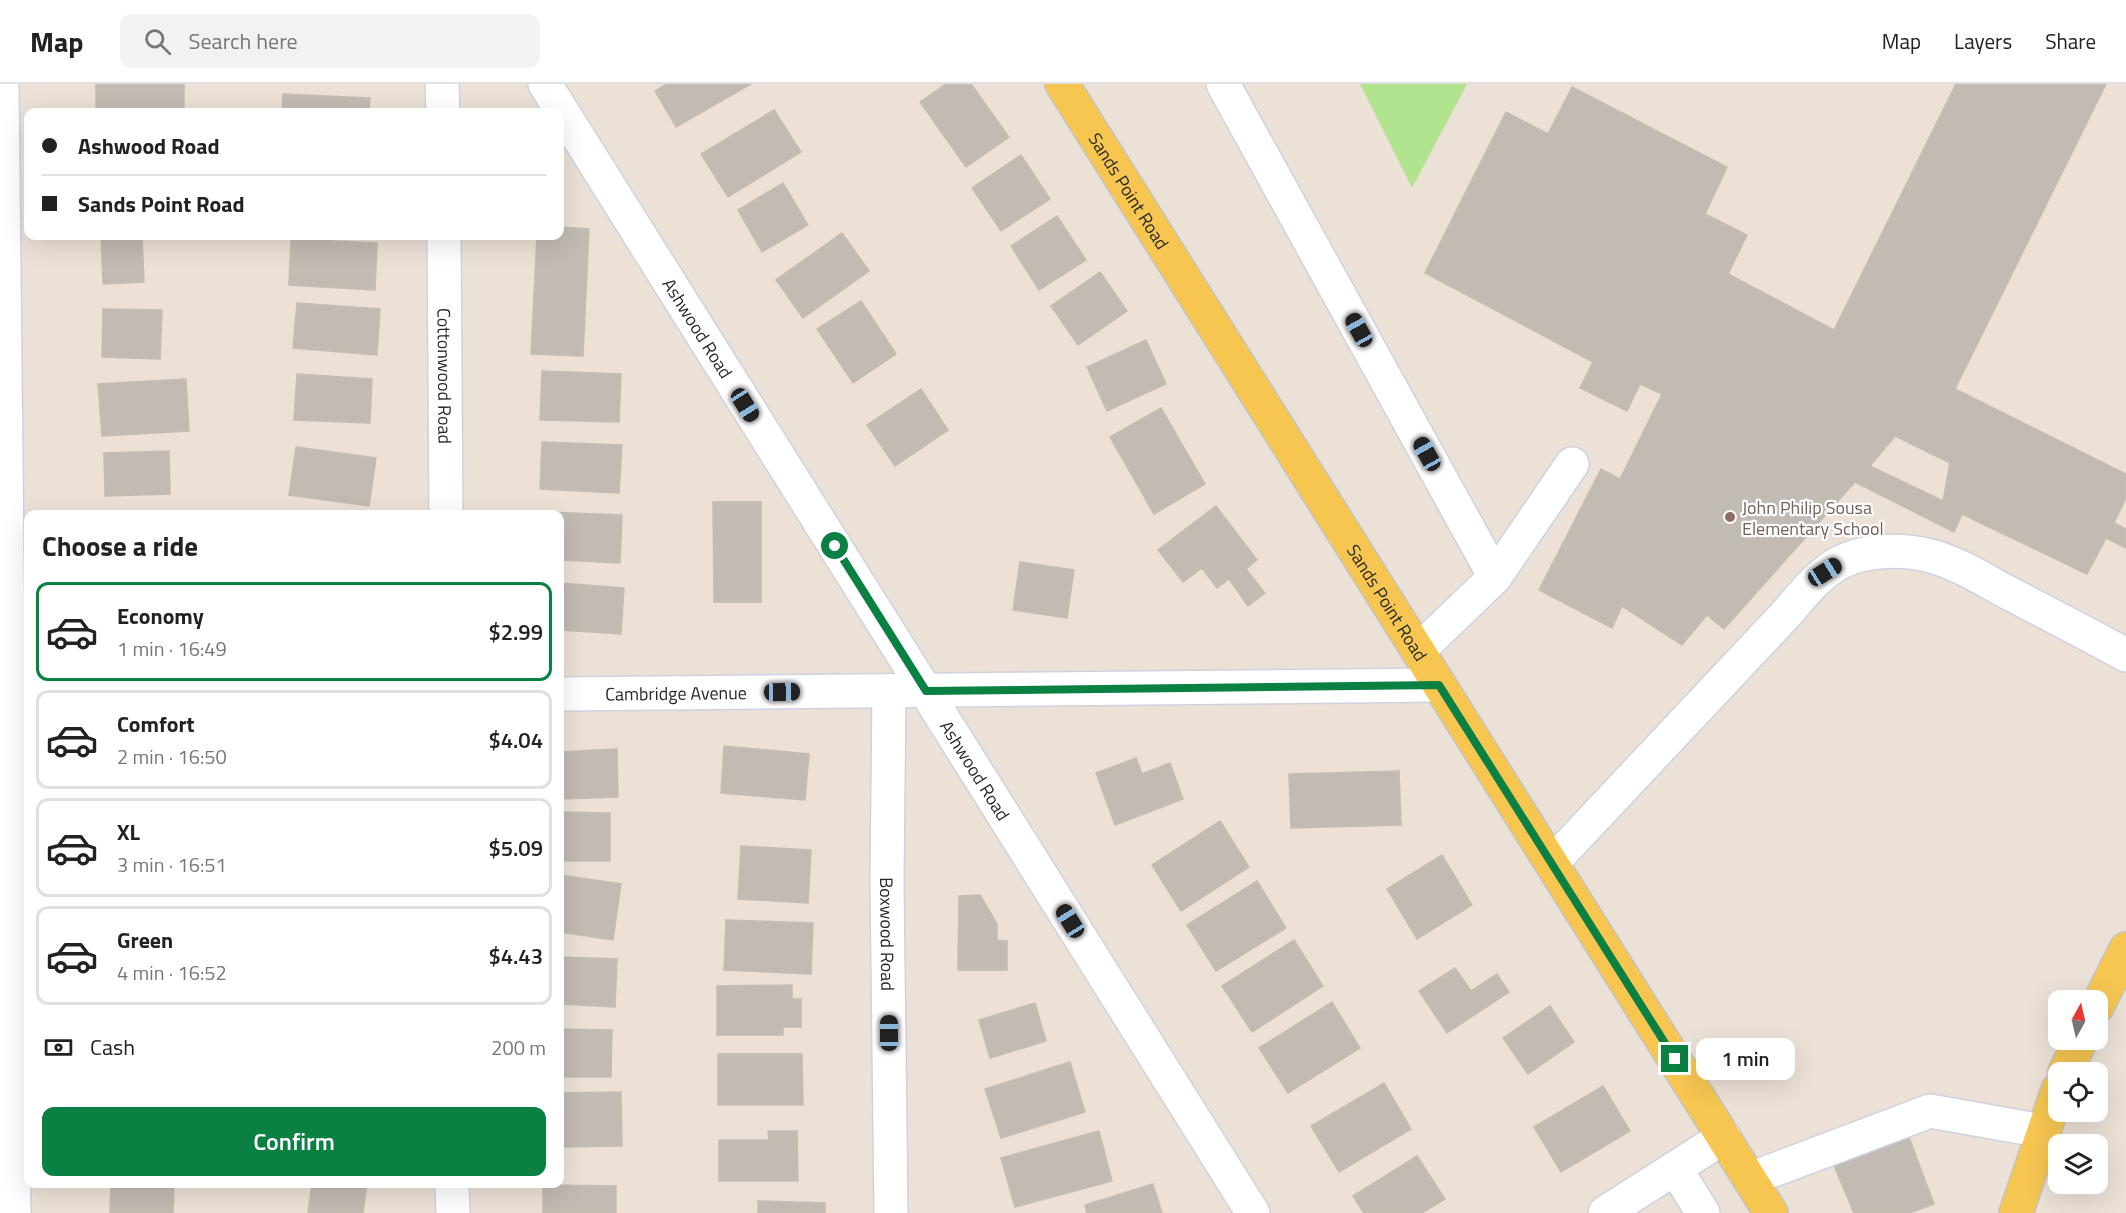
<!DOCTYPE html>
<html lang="en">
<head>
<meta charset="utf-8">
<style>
	:root { --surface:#fff; --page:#f2f2f2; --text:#222; --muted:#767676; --line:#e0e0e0; --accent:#0b8043 }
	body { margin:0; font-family:"Titillium Web",sans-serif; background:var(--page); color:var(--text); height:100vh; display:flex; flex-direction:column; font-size:22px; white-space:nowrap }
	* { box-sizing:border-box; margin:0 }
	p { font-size:20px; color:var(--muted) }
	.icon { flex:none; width:33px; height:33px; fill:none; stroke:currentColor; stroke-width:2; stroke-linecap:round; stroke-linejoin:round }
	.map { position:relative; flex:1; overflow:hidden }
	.sheet { position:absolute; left:24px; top:426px; width:540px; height:678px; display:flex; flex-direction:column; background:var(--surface); border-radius:12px; box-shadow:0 6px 24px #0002 }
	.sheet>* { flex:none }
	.banner { position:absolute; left:24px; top:24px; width:540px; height:132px; border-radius:12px; box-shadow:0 6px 24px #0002; display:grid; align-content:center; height:132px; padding:0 18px; background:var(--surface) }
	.needle { width:39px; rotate:8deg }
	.buttons { position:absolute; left:2048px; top:906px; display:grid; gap:12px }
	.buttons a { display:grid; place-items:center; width:60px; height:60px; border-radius:12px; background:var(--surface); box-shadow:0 6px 24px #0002; font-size:30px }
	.end { position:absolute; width:27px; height:27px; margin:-14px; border:8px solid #0b8043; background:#fff; box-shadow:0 0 0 3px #fff }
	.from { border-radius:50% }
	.bubble { position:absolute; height:42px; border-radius:12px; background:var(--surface); box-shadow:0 6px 24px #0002; font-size:20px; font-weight:600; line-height:42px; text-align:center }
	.car { position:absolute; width:18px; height:36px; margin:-18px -9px; border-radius:8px; box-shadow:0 0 4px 2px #0007; background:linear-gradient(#222 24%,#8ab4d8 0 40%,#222 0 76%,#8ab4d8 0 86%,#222 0) }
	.banner b { display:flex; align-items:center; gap:21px; height:57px; font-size:22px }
	.banner b+b { border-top:2px solid var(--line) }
	.banner i { width:15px; height:15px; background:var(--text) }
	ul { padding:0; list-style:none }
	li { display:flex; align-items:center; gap:18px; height:99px; margin:0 12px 9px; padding:0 6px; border:3px solid var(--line); border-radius:12px }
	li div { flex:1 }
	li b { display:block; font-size:22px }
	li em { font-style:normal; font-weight:600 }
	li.on { border-color:var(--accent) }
	li>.icon { width:54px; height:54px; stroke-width:1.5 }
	h2 { padding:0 18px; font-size:27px; line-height:72px }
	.pay { display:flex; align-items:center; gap:15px; height:66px; padding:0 18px; font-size:22px }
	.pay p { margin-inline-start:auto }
	.cta { display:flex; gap:12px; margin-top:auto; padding:12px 18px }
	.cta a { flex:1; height:69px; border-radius:12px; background:var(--accent); color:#fff; font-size:24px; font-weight:600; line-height:69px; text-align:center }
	header { display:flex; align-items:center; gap:36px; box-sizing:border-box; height:84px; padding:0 30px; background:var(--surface); border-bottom:2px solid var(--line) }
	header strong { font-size:28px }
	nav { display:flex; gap:33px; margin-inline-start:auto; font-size:21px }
	.search { width:420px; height:54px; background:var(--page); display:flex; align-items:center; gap:15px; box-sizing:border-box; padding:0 21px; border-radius:12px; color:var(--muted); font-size:22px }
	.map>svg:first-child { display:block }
</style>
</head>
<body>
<header>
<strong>Map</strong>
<div class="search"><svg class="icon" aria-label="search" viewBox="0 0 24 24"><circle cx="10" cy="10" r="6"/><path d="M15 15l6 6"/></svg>Search here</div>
<nav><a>Map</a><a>Layers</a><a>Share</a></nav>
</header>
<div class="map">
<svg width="2126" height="1129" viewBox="0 0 2126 1129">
	<rect width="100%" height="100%" fill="#ebe1d7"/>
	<!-- park -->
	<polygon fill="#b2e490" points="1360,0 1467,0 1412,104"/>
	<!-- building -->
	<g fill="#c2bbb4" stroke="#c5bdb1" stroke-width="1.5" fill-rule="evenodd">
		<rect x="96" y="0" width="88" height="28"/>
		<polygon points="667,0 751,0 676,43 655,7"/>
		<polygon points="946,0 971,0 1009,53 966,83 920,18"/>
		<path d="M1956 0H2106L1955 305 2126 390V414L2114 439 2126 445V464L2106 454 2087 490 1962 430 1954 448 1855 398 1724 545 1707 531 1682 561 1622 522 1612 544 1539 506 1601 385 1620 395 1662 310 1640 300 1627 327 1580 304 1593 278 1425 189 1506 28 1548 50 1572 3 1727 83 1705 130 1747 151 1728 190 1834 246ZM1895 352 1950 379 1943 417 1870 382Z"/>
		<polygon points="283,10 370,14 369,28 282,28"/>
		<polygon points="774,26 801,68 728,113 701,70"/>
		<polygon points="1021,71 1050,115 1001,147 972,104"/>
		<polygon points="783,99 808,141 762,168 738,126"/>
		<polygon points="1057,132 1086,176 1039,206 1011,162"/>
		<polygon points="560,143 589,145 583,272 531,270 537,152 560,152"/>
		<polygon points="842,149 869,187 803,234 776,196"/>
		<polygon points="101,152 142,152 144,198 103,200"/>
		<polygon points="291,155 377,159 375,206 289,201"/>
		<polygon points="1100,188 1127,227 1078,261 1051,222"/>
		<polygon points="861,217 896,270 853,299 817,245"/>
		<polygon points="297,219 380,225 377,271 293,264"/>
		<polygon points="103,225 162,226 160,275 102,273"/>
		<polygon points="1146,256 1166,300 1107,327 1087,283"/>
		<polygon points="542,287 621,290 619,338 540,336"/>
		<polygon points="297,290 372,295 370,339 294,336"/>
		<polygon points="186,295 189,347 102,352 98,300"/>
		<polygon points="921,305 948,346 895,382 867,341"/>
		<polygon points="1161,324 1205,400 1154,430 1110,353"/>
		<polygon points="542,358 622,361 619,409 540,405"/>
		<polygon points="296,363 376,374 369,422 289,411"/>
		<polygon points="169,367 170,410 105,412 104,369"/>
		<polygon points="713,418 761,418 761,518 714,518"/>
		<polygon points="1216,422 1257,476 1246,485 1265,509 1248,522 1229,495 1217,504 1202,484 1183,498 1158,466"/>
		<polygon points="544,428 622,431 620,479 560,476 560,430 544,430"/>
		<polygon points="1020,478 1074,486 1067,534 1013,526"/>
		<polygon points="560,499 624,504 621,550 560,546"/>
		<polygon points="724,662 809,670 805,716 721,709"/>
		<polygon points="617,665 618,713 560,715 560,668"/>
		<polygon points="1136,674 1142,690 1170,679 1183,715 1115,741 1096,689"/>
		<polygon points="1399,687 1401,741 1291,744 1289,690"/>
		<polygon points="560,728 610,729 610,777 560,777"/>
		<polygon points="1220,737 1249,783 1181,827 1152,781"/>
		<polygon points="741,762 811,766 808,819 738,815"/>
		<polygon points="1442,771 1472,821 1417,855 1387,805"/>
		<polygon points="560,791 621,800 613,856 560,848"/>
		<polygon points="1257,797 1286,844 1216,887 1187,841"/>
		<polygon points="980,811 997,840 997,856 1007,857 1007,886 958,886 959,812"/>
		<polygon points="726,836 813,839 811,890 724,886"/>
		<polygon points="1294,856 1323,902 1252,948 1222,902"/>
		<polygon points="560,873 617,875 615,923 560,920"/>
		<polygon points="1455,884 1471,907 1497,890 1509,908 1447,949 1419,907"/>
		<polygon points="792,901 792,915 801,915 801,943 783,943 783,951 717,951 717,902"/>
		<polygon points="1332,918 1360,964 1288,1009 1259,964"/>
		<polygon points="1035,919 1046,957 990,974 979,936"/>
		<polygon points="1550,922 1574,958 1528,990 1503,954"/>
		<polygon points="560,945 612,946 611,993 560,993"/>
		<polygon points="718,970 802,970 803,1021 718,1021"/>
		<polygon points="1070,978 1085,1028 1001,1054 985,1005"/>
		<polygon points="1384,999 1411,1045 1339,1088 1311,1042"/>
		<polygon points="1603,1002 1630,1047 1561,1088 1534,1043"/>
		<polygon points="621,1008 622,1062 560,1063 560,1022 564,1022 564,1009"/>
		<polygon points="768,1047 797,1047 798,1097 719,1097 719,1056 769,1056"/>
		<polygon points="1099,1047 1112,1097 1015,1123 1001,1074"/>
		<polygon points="1907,1048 1934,1120 1909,1129 1854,1129 1832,1077"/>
		<polygon points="1417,1072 1445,1115 1422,1129 1364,1129 1353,1112"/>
		<polygon points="111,1100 174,1100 173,1129 110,1129"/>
		<polygon points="312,1100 367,1100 363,1129 308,1129"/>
		<polygon points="1153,1100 1162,1129 1087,1129 1085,1121"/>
		<polygon points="543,1101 616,1102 616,1129 543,1129"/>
		<polygon points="758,1117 825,1119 825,1129 758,1129"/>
	</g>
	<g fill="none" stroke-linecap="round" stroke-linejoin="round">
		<!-- minor casing -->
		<g stroke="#cdd2e1" stroke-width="36">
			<g id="minor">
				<polyline points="2,0 14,1129"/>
				<polyline points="442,0 443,28"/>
				<path id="s1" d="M545 0 1253 1129"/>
				<polyline points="1223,0 1495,493"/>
				<path id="s2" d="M444 152 446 430"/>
				<polyline points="1418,567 1495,493 1572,380"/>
				<path id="s3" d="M889 607 887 798 891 1129"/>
				<path id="s4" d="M560 610 1439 601"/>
				<path d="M1552 779 1785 531C1802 512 1818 490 1841 478 1867 465 1903 465 1931 472 1957 479 1981 494 2005 507 2045 528 2086 549 2126 571"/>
				<polyline points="1675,1084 1703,1129"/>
				<polyline points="1750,1095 1930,1027 2043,1047"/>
				<polyline points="452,1100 453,1129"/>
				<polyline points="1605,1129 1724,1053"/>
			</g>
		</g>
		<!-- major casing -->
		<g stroke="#c3c3c3" stroke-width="36">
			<g id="major">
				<path id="s5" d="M1062 0 1771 1129"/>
				<polyline points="2097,923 2126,865"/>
				<polyline points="2065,988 2081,956"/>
				<polyline points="2016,1129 2058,1006"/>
			</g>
		</g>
		<!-- minor -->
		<use href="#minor" stroke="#fff" stroke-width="33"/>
		<!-- major -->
		<use href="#major" stroke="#f6c651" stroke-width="33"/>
	</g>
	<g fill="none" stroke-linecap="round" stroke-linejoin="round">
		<!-- route -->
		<polyline stroke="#0b8043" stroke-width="8" points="835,462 926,607 1439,601 1675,975"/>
	</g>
	<!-- markers -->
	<circle fill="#8d6e63" stroke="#fff" stroke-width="2" cx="1730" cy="433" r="6"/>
	<g text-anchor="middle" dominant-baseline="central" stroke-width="4.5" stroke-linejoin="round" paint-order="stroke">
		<!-- street labels -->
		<g font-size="18" fill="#272727" stroke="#fff">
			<text stroke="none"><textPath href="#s5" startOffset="126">Sands Point Road</textPath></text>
			<text stroke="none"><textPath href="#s1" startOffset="288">Ashwood Road</textPath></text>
			<text stroke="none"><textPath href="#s2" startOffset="140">Cottonwood Road</textPath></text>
			<text stroke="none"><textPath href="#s5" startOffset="612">Sands Point Road</textPath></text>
			<text stroke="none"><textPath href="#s4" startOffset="116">Cambridge Avenue</textPath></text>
			<text stroke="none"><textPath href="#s1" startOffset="810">Ashwood Road</textPath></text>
			<text stroke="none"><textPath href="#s3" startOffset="243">Boxwood Road</textPath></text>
		</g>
		<!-- education labels -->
		<g font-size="18" fill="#785e54" stroke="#fff" text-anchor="start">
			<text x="1742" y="423">John Philip Sousa<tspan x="1742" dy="21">Elementary School</tspan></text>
		</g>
	</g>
</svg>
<div class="buttons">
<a><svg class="needle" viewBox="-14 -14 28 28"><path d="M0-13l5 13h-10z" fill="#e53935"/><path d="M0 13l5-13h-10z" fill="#767676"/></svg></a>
<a><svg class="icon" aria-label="locate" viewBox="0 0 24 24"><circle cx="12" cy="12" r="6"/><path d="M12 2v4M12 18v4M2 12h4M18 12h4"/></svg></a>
<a><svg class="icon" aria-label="layers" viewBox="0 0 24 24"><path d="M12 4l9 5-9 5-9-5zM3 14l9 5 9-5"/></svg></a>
</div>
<i class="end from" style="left:835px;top:462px"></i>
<i class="end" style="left:1675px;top:975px"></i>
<div class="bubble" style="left:1696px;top:954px;width:99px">1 min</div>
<i class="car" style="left:1359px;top:246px;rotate:331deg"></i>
<i class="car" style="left:745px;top:321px;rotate:148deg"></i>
<i class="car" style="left:1427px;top:370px;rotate:331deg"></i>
<i class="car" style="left:1825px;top:488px;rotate:58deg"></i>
<i class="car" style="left:782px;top:608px;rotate:89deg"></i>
<i class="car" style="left:1070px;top:837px;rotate:328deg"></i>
<i class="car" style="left:889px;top:949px;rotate:0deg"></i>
<div class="banner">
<b><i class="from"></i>Ashwood Road</b>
<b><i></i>Sands Point Road</b>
</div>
<section class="sheet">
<h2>Choose a ride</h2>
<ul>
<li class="on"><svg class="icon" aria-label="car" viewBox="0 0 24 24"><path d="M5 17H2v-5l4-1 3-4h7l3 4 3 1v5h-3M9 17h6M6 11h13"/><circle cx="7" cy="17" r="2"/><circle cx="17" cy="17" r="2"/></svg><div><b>Economy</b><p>1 min · 16:49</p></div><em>$2.99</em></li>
<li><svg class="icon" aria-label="car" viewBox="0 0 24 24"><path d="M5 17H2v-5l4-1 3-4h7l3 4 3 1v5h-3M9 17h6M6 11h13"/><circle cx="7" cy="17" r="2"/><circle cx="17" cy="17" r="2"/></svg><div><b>Comfort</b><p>2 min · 16:50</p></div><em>$4.04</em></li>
<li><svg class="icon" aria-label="car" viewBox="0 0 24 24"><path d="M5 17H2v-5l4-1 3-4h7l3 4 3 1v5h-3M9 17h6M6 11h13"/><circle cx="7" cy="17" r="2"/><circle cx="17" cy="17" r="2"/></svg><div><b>XL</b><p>3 min · 16:51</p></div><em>$5.09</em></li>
<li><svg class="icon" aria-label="car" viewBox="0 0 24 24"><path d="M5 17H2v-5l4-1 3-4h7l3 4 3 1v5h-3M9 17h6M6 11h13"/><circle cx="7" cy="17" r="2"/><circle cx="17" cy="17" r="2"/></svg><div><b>Green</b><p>4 min · 16:52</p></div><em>$4.43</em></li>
</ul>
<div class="pay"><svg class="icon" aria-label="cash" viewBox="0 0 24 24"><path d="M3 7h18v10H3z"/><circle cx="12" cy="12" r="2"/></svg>Cash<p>200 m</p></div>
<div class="cta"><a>Confirm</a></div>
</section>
</div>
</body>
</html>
